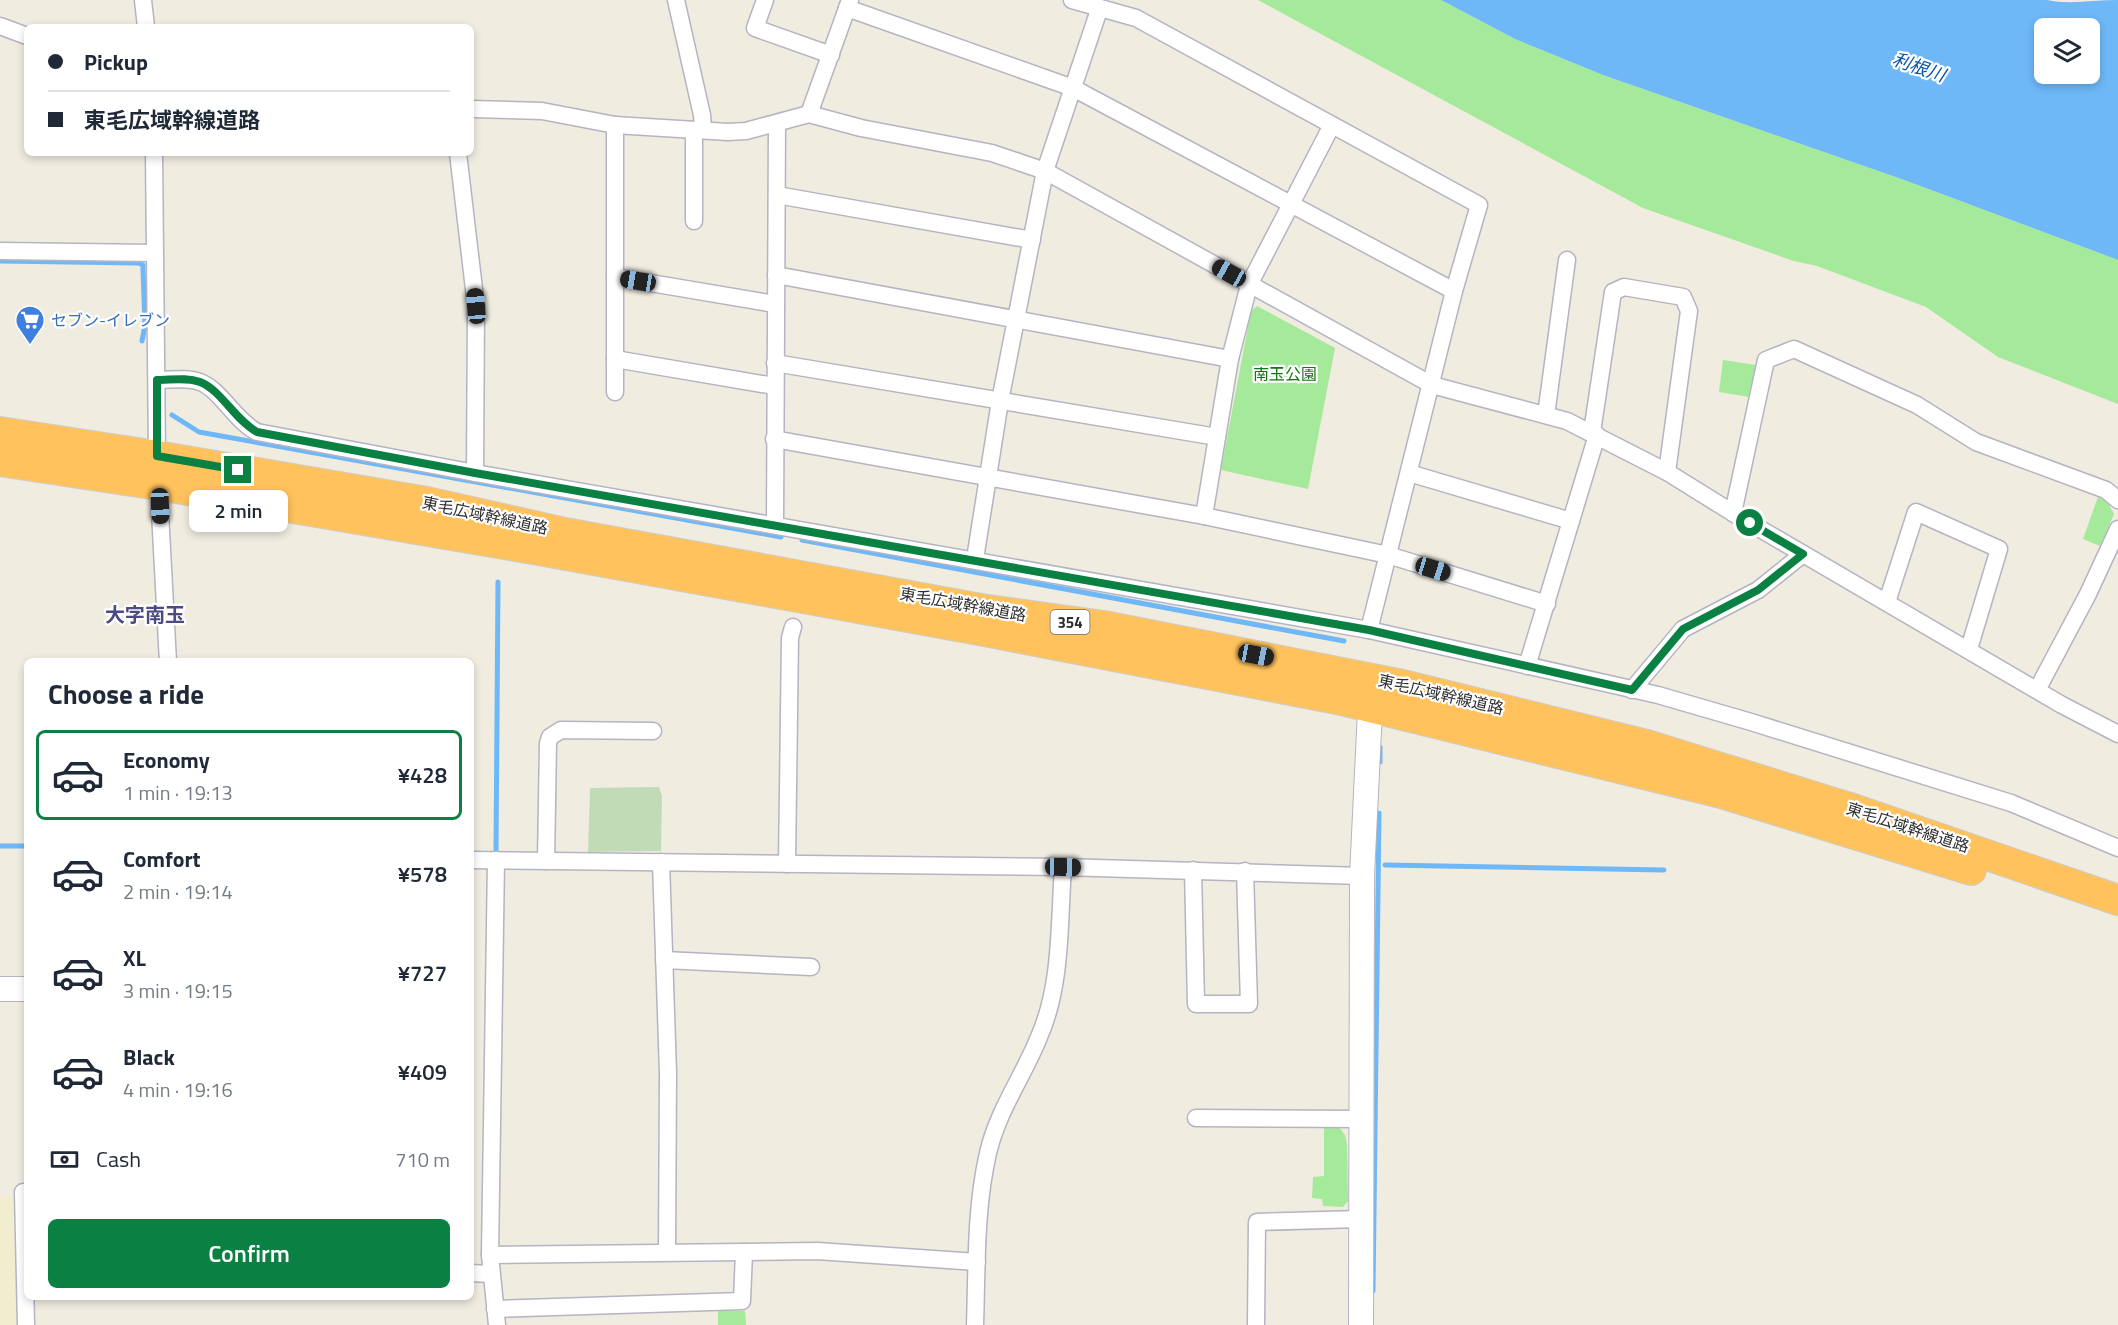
<!DOCTYPE html>
<html lang="en">
<head>
<meta charset="utf-8">
<style>
	:root { --surface:#fff; --page:#f6f6f7; --text:#1f2937; --muted:#747a83; --line:#e0e1e3; --accent:#0b8043 }
	body { margin:0; font-family:"Titillium Web","Noto Sans JP",sans-serif; background:var(--page); color:var(--text); height:100vh; display:flex; flex-direction:column; font-size:22px; white-space:nowrap }
	* { box-sizing:border-box; margin:0 }
	p { font-size:20px; color:var(--muted) }
	.icon { flex:none; width:33px; height:33px; fill:none; stroke:currentColor; stroke-width:2; stroke-linecap:round; stroke-linejoin:round }
	.map { position:relative; flex:1; overflow:hidden }
	.sheet { position:absolute; left:24px; top:658px; width:450px; height:642px; display:flex; flex-direction:column; background:var(--surface); border-radius:9px; box-shadow:0 3px 9px #0003 }
	.sheet>* { flex:none }
	.guide { position:absolute; left:24px; top:24px; width:450px; height:132px; border-radius:9px; box-shadow:0 3px 9px #0003; display:grid; align-content:center; height:132px; padding:0 24px; background:var(--surface) }
	.buttons { position:absolute; left:2034px; top:18px; display:grid; gap:12px }
	.buttons a { display:grid; place-items:center; width:66px; height:66px; border-radius:9px; background:var(--surface); box-shadow:0 3px 9px #0003; font-size:30px }
	.end { position:absolute; width:27px; height:27px; margin:-14px; border:8px solid #0b8043; background:#fff; box-shadow:0 0 0 3px #fff }
	.from { border-radius:50% }
	.bubble { position:absolute; height:42px; border-radius:9px; background:var(--surface); box-shadow:0 3px 9px #0003; font-size:20px; font-weight:600; line-height:42px; text-align:center }
	.car { position:absolute; width:18px; height:36px; margin:-18px -9px; border-radius:8px; box-shadow:0 0 4px 2px #0007; background:linear-gradient(#222 24%,#8ab4d8 0 40%,#222 0 76%,#8ab4d8 0 86%,#222 0) }
	.guide b { display:flex; align-items:center; gap:21px; height:57px; font-size:22px }
	.guide b+b { border-top:2px solid var(--line) }
	.guide i { width:15px; height:15px; background:var(--text) }
	ul { padding:0; list-style:none }
	li { display:flex; align-items:center; gap:18px; height:90px; margin:0 12px 9px; padding:0 12px; border:3px solid transparent; border-radius:9px }
	li div { flex:1 }
	li b { display:block; font-size:22px }
	li em { font-style:normal; font-weight:600 }
	li.on { border-color:var(--accent) }
	li>.icon { width:54px; height:54px; stroke-width:1.5 }
	h2 { padding:0 24px; font-size:27px; line-height:72px }
	.pay { display:flex; align-items:center; gap:15px; height:66px; padding:0 24px; font-size:22px }
	.pay p { margin-inline-start:auto }
	.action { display:flex; gap:12px; margin-top:auto; padding:12px 24px }
	.action a { flex:1; height:69px; border-radius:9px; background:var(--accent); color:#fff; font-size:24px; font-weight:600; line-height:69px; text-align:center }
	.map>svg:first-child { display:block }
</style>
</head>
<body>
<div class="map">
<svg width="2118" height="1325" viewBox="0 0 2118 1325">
	<rect width="100%" height="100%" fill="#f0ece0"/>
	<!-- education -->
	<polygon fill="#f2edcf" points="0,1197 15,1197 19,1325 0,1325"/>
	<!-- green -->
	<g fill="#a5e99a">
		<polygon points="1258,0 1441,0 1515,39 1603,75 1907,181 2118,260 2118,404 1998,357 1926,307 1817,266 1794,261 1643,208"/>
		<polygon points="1257,306 1335,348 1308,489 1221,470 1251,311"/>
		<polygon points="1723,360 1756,365 1749,397 1719,392"/>
		<polygon points="2098,497 2107,501 2114,514 2100,546 2083,539"/>
		<polygon points="1324,1127 1339,1127 1345,1135 1347,1144 1348,1201 1343,1207 1323,1206 1322,1199 1312,1198 1313,1177 1324,1176"/>
		<polygon points="718,1311 745,1311 746,1325 718,1325"/>
	</g>
	<!-- cemetery -->
	<polygon fill="#c1dbb6" points="659,787 662,796 661,851 588,852 590,788"/>
	<!-- water -->
	<path fill="#6eb8f7" fill-rule="evenodd" d="M1441 0H2047C2069 5 2094 0 2118 0V260L1907 181 1603 75 1515 39ZM2044 28H2090V74H2044Z"/>
	<g fill="none" stroke-linecap="round" stroke-linejoin="round">
		<!-- stream -->
		<g stroke="#6eb8f7" stroke-width="5">
			<polyline points="0,261 138,263 143,265 143,270 145,325 142,341"/>
			<polyline points="172,415 199,432 781,537"/>
			<polyline points="802,540 1344,641"/>
			<polyline points="1380,747 1380,762"/>
			<polyline points="0,846 27,846"/>
			<polyline points="496,852 498,582"/>
			<polyline points="1385,865 1664,870"/>
			<polyline points="1373,1291 1379,813"/>
		</g>
		<!-- street casing -->
		<g stroke="#b4b4c2" stroke-width="19">
			<g id="street">
				<polyline points="143,0 146,27"/>
				<polyline points="676,0 702,115 703,129"/>
				<polyline points="765,0 755,28 831,55"/>
				<polyline points="1072,0 1136,18 1479,205 1454,291 1369,630"/>
				<polyline points="847,8 1073,88 1454,291"/>
				<polyline points="0,26 27,36"/>
				<polyline points="471,109 542,111 615,125 728,132 746,131 809,114 861,128 992,153 1045,171 1432,385 1567,421 1667,472 1733,513 2062,705 2118,734"/>
				<polyline points="809,114 850,0"/>
				<polyline points="615,125 615,392"/>
				<polyline points="694,130 694,221"/>
				<polyline points="154,153 157,456 168,662"/>
				<polyline points="458,153 476,306 475,473"/>
				<polyline points="777,195 1032,240"/>
				<polyline points="0,251 154,253"/>
				<polyline points="776,275 1230,359"/>
				<polyline points="615,277 775,304"/>
				<polyline points="615,359 774,386"/>
				<polyline points="775,363 1217,437"/>
				<path d="M157 380C171 380 187 377 200 382 221 390 234 420 257 432L475 473 1369 630 1658 695 1751 722 2011 803 2118 848"/>
				<polyline points="1546,415 1567,260"/>
				<polyline points="1592,432 1613,292 1624,287 1683,297 1689,311 1667,472"/>
				<polyline points="774,439 1204,516 1388,555 1547,604"/>
				<polyline points="1409,473 1571,521"/>
				<polyline points="1733,513 1766,360 1794,349 1917,405 1976,442 2106,490 2118,500"/>
				<polyline points="1204,516 1230,359 1249,285 1332,125"/>
				<polyline points="775,524 777,123"/>
				<polyline points="975,559 1000,401 1045,171 1099,10"/>
				<polyline points="1887,602 1916,512 1999,549 1969,649"/>
				<polyline points="1527,666 1597,435"/>
				<polyline points="1632,690 1683,629 1758,590 1803,554"/>
				<polyline points="2037,690 2088,594 2118,529"/>
				<polyline points="471,860 1063,867 1362,876"/>
				<polyline points="496,860 490,1255 497,1325"/>
				<polyline points="546,861 548,743 550,737 561,730 653,731"/>
				<polyline points="661,862 668,1073 667,1252"/>
				<polyline points="787,864 790,638 793,627"/>
				<polyline points="1193,870 1196,1004 1249,1004 1245,871"/>
				<polyline points="664,960 811,967"/>
				<polyline points="1196,1118 1361,1119"/>
				<polyline points="490,1255 817,1251 977,1262"/>
				<polyline points="471,1273 490,1274"/>
				<polyline points="495,1309 742,1301 744,1252"/>
				<polyline points="26,1325 23,1192 27,1192"/>
				<path d="M975 1325C977 1267 975 1210 988 1153 998 1110 1023 1077 1039 1037 1062 985 1059 923 1063 867"/>
				<polyline points="1256,1325 1257,1222 1360,1219"/>
			</g>
		</g>
		<!-- secondary casing -->
		<g stroke="#b4b4c2" stroke-width="26">
			<g id="secondary">
				<polyline points="0,989 27,989"/>
				<polyline points="1361,1325 1362,876 1371,690"/>
			</g>
		</g>
		<!-- highway casing -->
		<g stroke="#cdcdcd" stroke-width="32">
			<g id="highway">
				<polyline points="0,432 157,456 427,502 565,533 981,609 1104,626 1403,685 1647,745 1850,808 2118,900"/>
				<polyline points="0,461 158,485 533,549 979,630 1337,699 1721,793 1971,870"/>
			</g>
		</g>
		<!-- street -->
		<use href="#street" stroke="#fff" stroke-width="16"/>
		<!-- secondary -->
		<use href="#secondary" stroke="#fff" stroke-width="24"/>
		<!-- highway -->
		<use href="#highway" stroke="#ffc25c" stroke-width="30"/>
	</g>
	<g fill="none" stroke-linecap="round" stroke-linejoin="round">
		<!-- route -->
		<path stroke="#0b8043" stroke-width="8" d="M238 470 157 456V380C171 380 187 377 200 382 221 390 235 420 257 432L475 473 1369 630 1632 690 1683 629 1758 590 1803 554 1750 523"/>
	</g>
	<!-- icons -->
	<defs>
		<g id="supermarket-pin" transform="scale(1.5)"><path d="M0 17L-7.5 6A9.5 9.5 0 1 1 7.5 6Z" fill="#3f7fe0" stroke="#fff"/><path d="M-6-5.5h2.5l.6 2H6L4.5 2H-2.5L-4.4-4H-6ZM-1.5 3.2a1.3 1.3 0 1 0 .1 0ZM3 3.2a1.3 1.3 0 1 0 .1 0Z" fill="#fff"/></g>
	</defs>
	<g fill-rule="evenodd">
		<use href="#supermarket-pin" x="30" y="320"/>
	</g>
	<g text-anchor="middle" dominant-baseline="central" stroke-width="4.5" stroke-linejoin="round" paint-order="stroke">
		<!-- shield labels -->
		<rect fill="#fff" stroke="#6d6d6d" stroke-width="1.5" x="1050.5" y="610" width="39" height="24" rx="4.5"/>
		<g font-size="15" font-weight="bold" fill="#2e2e2e">
			<text x="1070" y="622">354</text>
		</g>
		<!-- shop labels -->
		<g font-size="16" fill="#366cbe" stroke="#fff" text-anchor="start">
			<text x="51" y="320">セブン-イレブン</text>
		</g>
		<!-- park labels -->
		<g font-size="16" fill="#187216" stroke="#fff">
			<text x="1285" y="374">南玉公園</text>
		</g>
		<!-- street labels -->
		<g font-size="16" fill="#2e2e2e" stroke="#fff">
			<text transform="translate(485 515) rotate(12)">東毛広域幹線道路</text>
			<text transform="translate(963 604) rotate(10)">東毛広域幹線道路</text>
			<text transform="translate(1441 694) rotate(13)">東毛広域幹線道路</text>
			<text transform="translate(1908 827) rotate(18)">東毛広域幹線道路</text>
		</g>
		<!-- water labels -->
		<g font-size="18" font-style="italic" fill="#0552ab" stroke="#fff">
			<text transform="translate(1919 67) rotate(19)">利根川</text>
		</g>
		<!-- quarter labels -->
		<g font-size="20" font-weight="bold" fill="#4b4a83" stroke="#fff">
			<text x="145" y="614">大字南玉</text>
		</g>
	</g>
</svg>
<div class="buttons">
<a><svg class="icon" aria-label="layers" viewBox="0 0 24 24"><path d="M12 4l9 5-9 5-9-5zM3 14l9 5 9-5"/></svg></a>
</div>
<i class="end from" style="left:1750px;top:523px"></i>
<i class="end" style="left:238px;top:470px"></i>
<div class="bubble" style="left:189px;top:490px;width:99px">2 min</div>
<i class="car" style="left:1229px;top:273px;rotate:299deg"></i>
<i class="car" style="left:638px;top:281px;rotate:279deg"></i>
<i class="car" style="left:476px;top:306px;rotate:355deg"></i>
<i class="car" style="left:160px;top:506px;rotate:178deg"></i>
<i class="car" style="left:1433px;top:569px;rotate:107deg"></i>
<i class="car" style="left:1256px;top:655px;rotate:101deg"></i>
<i class="car" style="left:1063px;top:867px;rotate:91deg"></i>
<div class="guide">
<b><i class="from"></i>Pickup</b>
<b><i></i>東毛広域幹線道路</b>
</div>
<section class="sheet">
<h2>Choose a ride</h2>
<ul>
<li class="on"><svg class="icon" aria-label="car" viewBox="0 0 24 24"><path d="M5 17H2v-5l4-1 3-4h7l3 4 3 1v5h-3M9 17h6M6 11h13"/><circle cx="7" cy="17" r="2"/><circle cx="17" cy="17" r="2"/></svg><div><b>Economy</b><p>1 min · 19:13</p></div><em>¥428</em></li>
<li><svg class="icon" aria-label="car" viewBox="0 0 24 24"><path d="M5 17H2v-5l4-1 3-4h7l3 4 3 1v5h-3M9 17h6M6 11h13"/><circle cx="7" cy="17" r="2"/><circle cx="17" cy="17" r="2"/></svg><div><b>Comfort</b><p>2 min · 19:14</p></div><em>¥578</em></li>
<li><svg class="icon" aria-label="car" viewBox="0 0 24 24"><path d="M5 17H2v-5l4-1 3-4h7l3 4 3 1v5h-3M9 17h6M6 11h13"/><circle cx="7" cy="17" r="2"/><circle cx="17" cy="17" r="2"/></svg><div><b>XL</b><p>3 min · 19:15</p></div><em>¥727</em></li>
<li><svg class="icon" aria-label="car" viewBox="0 0 24 24"><path d="M5 17H2v-5l4-1 3-4h7l3 4 3 1v5h-3M9 17h6M6 11h13"/><circle cx="7" cy="17" r="2"/><circle cx="17" cy="17" r="2"/></svg><div><b>Black</b><p>4 min · 19:16</p></div><em>¥409</em></li>
</ul>
<div class="pay"><svg class="icon" aria-label="cash" viewBox="0 0 24 24"><path d="M3 7h18v10H3z"/><circle cx="12" cy="12" r="2"/></svg>Cash<p>710 m</p></div>
<div class="action"><a>Confirm</a></div>
</section>
</div>
</body>
</html>
